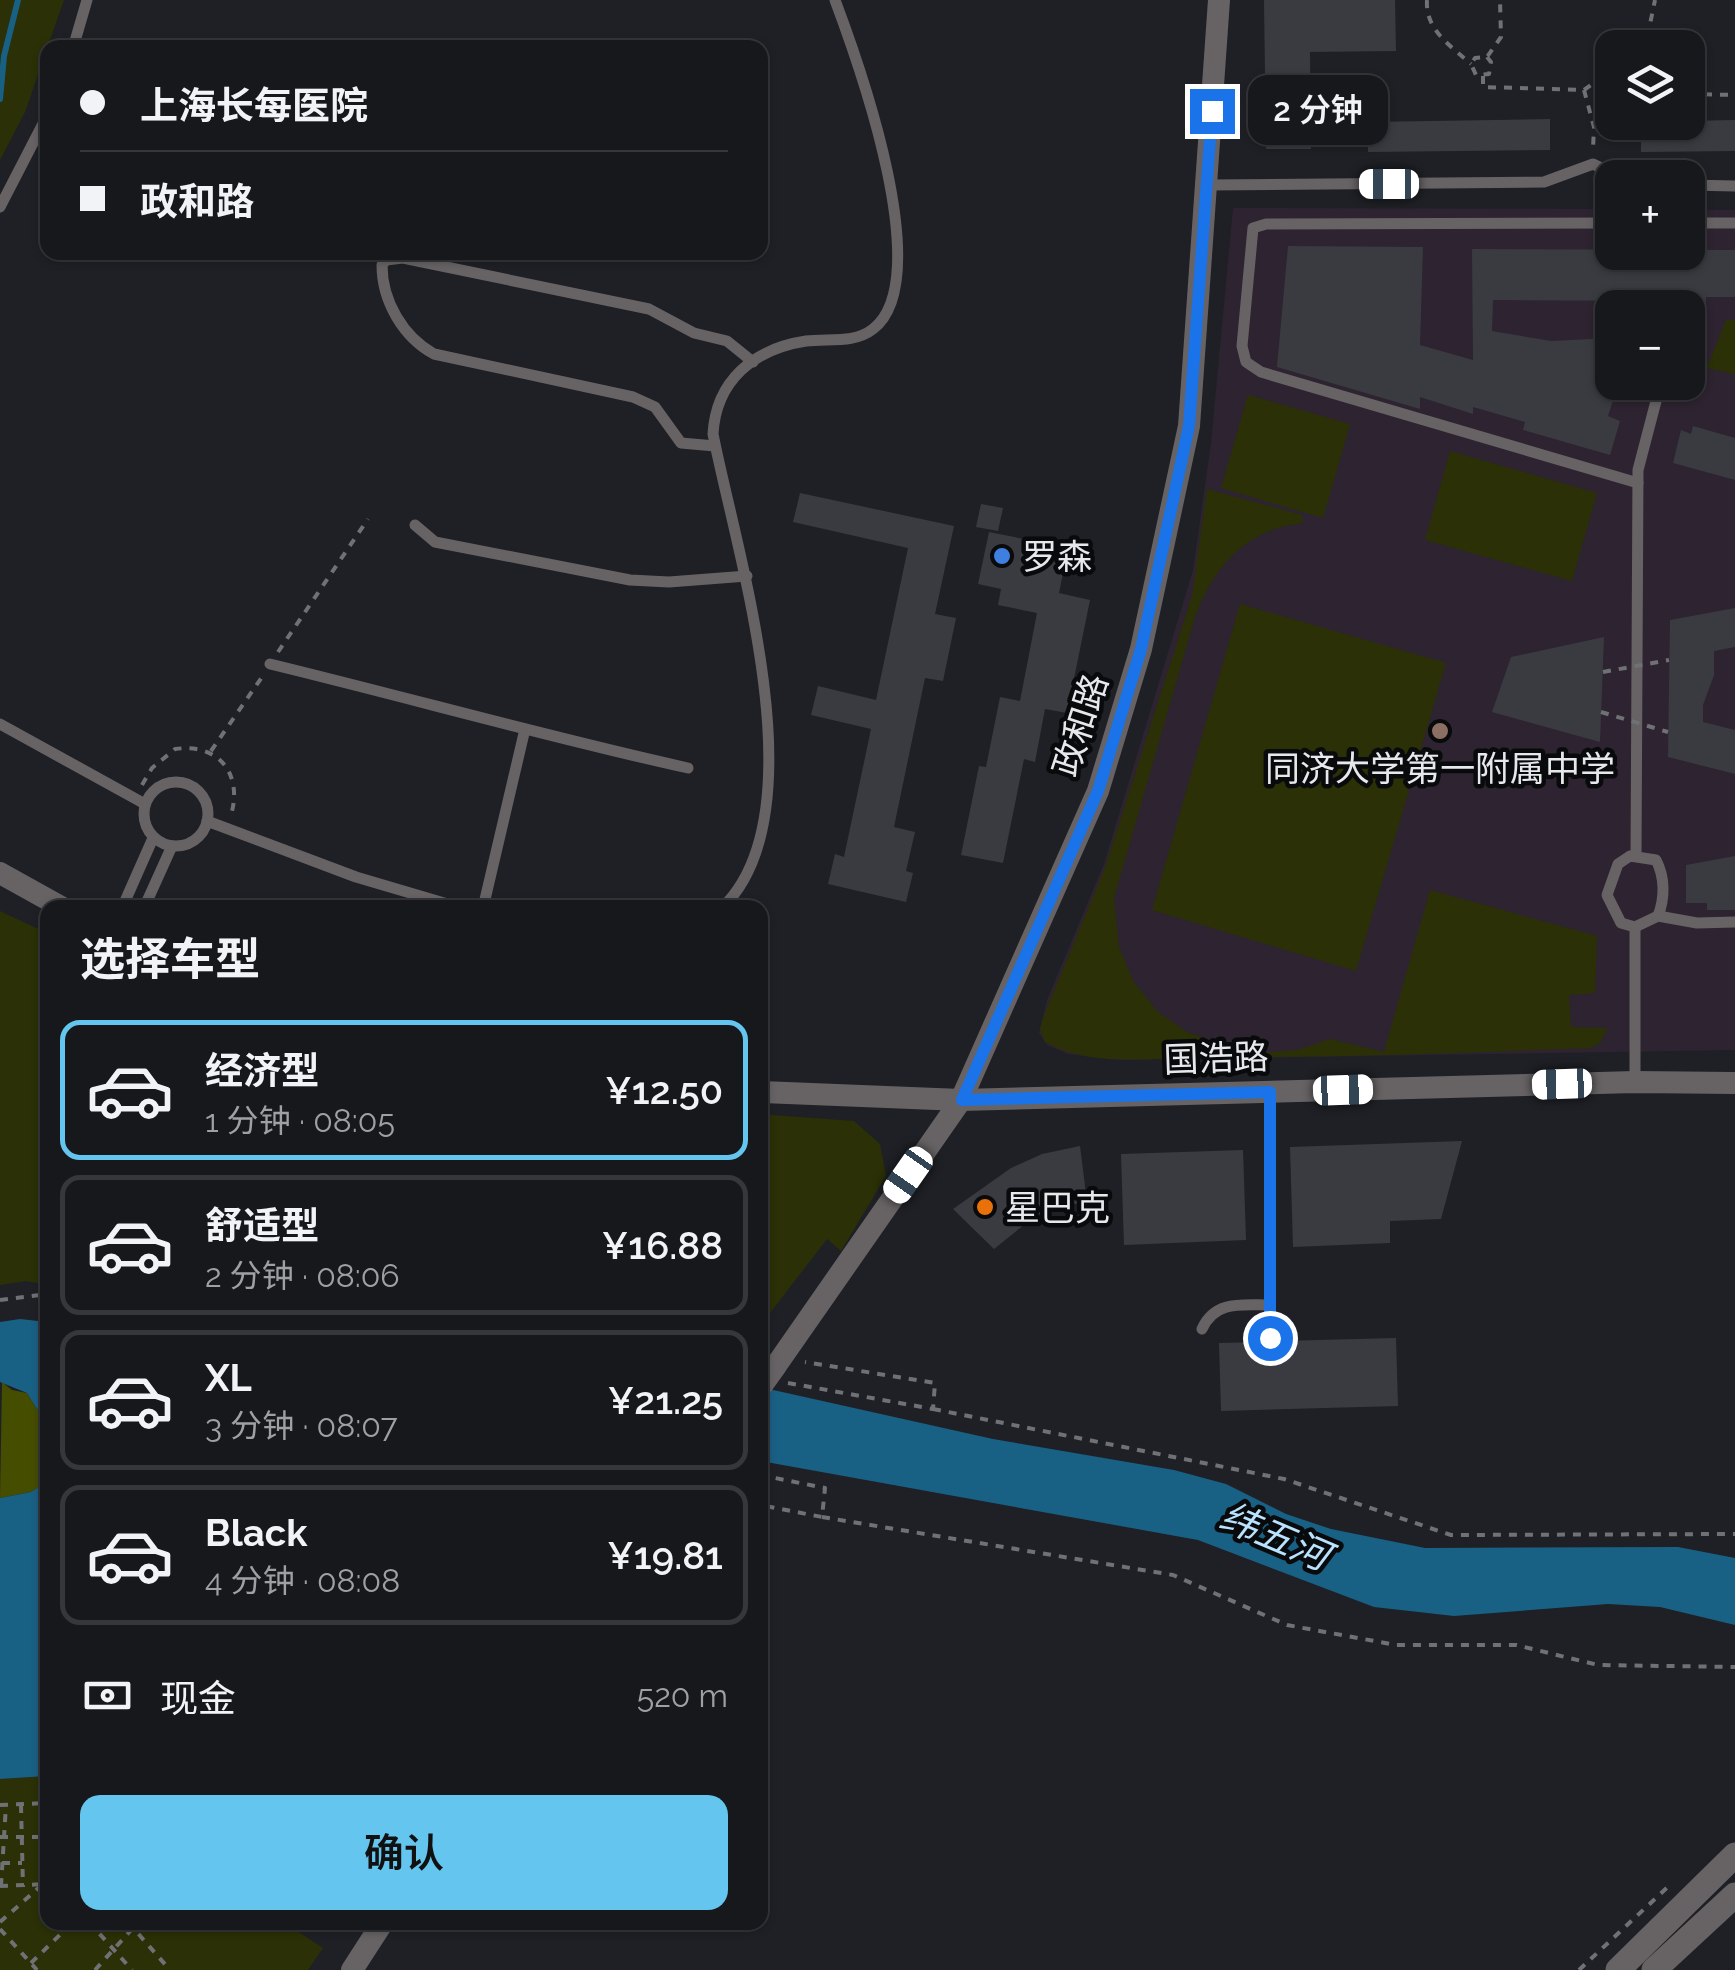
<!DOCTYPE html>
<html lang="zh">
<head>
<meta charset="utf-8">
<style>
	:root { --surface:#16181c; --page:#232529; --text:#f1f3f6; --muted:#9ea0a3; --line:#35373b; --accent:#64c5ee }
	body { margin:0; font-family:Raleway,"Noto Sans SC",sans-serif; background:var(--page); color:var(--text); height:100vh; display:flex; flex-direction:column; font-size:38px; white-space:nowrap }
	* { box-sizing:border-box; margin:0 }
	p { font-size:32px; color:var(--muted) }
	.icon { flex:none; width:55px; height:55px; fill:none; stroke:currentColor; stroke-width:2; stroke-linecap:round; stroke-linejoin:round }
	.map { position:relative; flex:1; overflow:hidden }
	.panel { position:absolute; left:40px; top:900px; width:728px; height:1030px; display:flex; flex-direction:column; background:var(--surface); border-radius:20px; box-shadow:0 2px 8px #0004,0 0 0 2px var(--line) }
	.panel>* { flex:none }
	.guide { position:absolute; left:40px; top:40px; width:728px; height:220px; border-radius:20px; box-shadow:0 2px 8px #0004,0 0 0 2px var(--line); display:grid; align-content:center; height:220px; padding:0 40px; background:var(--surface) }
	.tools { position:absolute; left:1595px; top:30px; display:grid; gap:20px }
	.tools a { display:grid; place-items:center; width:110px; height:110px; border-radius:20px; background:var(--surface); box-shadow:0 2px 8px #0004,0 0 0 2px var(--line); font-size:50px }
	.end { position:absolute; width:45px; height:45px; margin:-22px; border:12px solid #1a73e8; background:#fff; box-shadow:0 0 0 5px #fff }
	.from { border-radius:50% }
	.bubble { position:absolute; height:70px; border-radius:20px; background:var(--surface); box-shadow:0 2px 8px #0004,0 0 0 2px var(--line); font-size:32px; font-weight:600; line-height:70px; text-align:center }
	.car { position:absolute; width:30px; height:60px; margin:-30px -15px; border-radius:12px; box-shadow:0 0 8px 2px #0007; background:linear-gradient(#fff 24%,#345 0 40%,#fff 0 76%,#345 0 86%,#fff 0) }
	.guide b { display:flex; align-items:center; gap:35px; height:95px; font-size:38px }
	.guide b+b { border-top:2px solid var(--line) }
	.guide i { width:25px; height:25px; background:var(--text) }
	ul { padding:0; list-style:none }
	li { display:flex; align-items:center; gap:30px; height:140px; margin:0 20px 15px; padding:0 20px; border:5px solid var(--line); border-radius:20px }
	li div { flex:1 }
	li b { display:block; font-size:38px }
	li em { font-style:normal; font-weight:600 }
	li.current { border-color:var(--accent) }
	li>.icon { width:90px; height:90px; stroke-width:1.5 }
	h2 { padding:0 40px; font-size:45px; line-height:120px }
	.pay { display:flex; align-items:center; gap:25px; height:110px; padding:0 40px; font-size:38px }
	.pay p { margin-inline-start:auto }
	.cta { display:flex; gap:20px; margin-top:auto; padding:20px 40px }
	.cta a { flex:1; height:115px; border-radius:20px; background:var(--accent); color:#111; font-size:40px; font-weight:600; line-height:115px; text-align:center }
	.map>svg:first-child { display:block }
</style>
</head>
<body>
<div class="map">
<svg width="1735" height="1970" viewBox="0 0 1735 1970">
	<rect width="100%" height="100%" fill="#1e2025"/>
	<!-- education -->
	<path fill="#2e2330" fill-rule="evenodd" d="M1233 208 1612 209V252H1688V210H1735V1050L1117 1060 1068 1054 1047 1045 1039 1033 1047 1000 1104 864 1193 570 1211 443ZM1612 308H1688V382H1612Z"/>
	<!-- green -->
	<g fill="#2b3006">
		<polygon points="0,0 64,0 25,112 0,160"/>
		<polygon points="1726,320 1735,320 1735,374 1707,368"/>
		<polygon points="1248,395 1350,424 1323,518 1221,488"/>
		<polygon points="1450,451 1597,493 1572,581 1425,540"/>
		<path d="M1207 489 1302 515 1303 523C1245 529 1214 567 1195 617L1114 898 1119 947 1133 981 1158 1012 1187 1032 1221 1044 1259 1053 1297 1050 1330 1039 1384 1052 1430 890 1597 936 1595 993 1569 995 1571 1027 1608 1028 1600 1043 1591 1048C1463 1053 1336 1058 1209 1057 1157 1057 1090 1069 1044 1041L1040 1028 1044 1015 1105 868 1192 596Z"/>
		<polygon points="1240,604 1446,663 1356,971 1152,910"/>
		<polygon points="0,911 47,933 47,1285 26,1281 0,1285"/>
		<polygon points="760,1114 854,1121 880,1144 886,1176 841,1251 827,1239 760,1326"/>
		<polygon points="47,1776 48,1922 285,1923 323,1948 308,1970 0,1970 0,1779"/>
	</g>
	<!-- forest -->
	<polygon fill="#454d01" points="2,1382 12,1390 27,1393 47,1425 48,1482 31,1492 0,1498"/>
	<!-- water -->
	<g fill="#196085">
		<polygon points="20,1319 47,1322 47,1425 27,1393 0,1382 0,1322"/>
		<polygon points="760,1387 993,1439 1174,1470 1226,1484 1286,1514 1331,1529 1425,1548 1678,1547 1735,1558 1735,1625 1660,1607 1608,1604 1454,1616 1374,1607 1198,1540 760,1461"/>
		<polygon points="47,1482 47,1776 0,1779 0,1498 31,1492"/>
	</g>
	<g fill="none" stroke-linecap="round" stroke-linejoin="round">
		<!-- stream -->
		<polyline stroke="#196085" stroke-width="6" points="0,99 4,56 18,0"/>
	</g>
	<!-- building -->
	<g fill="#393b40">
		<polygon points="1264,0 1395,0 1396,51 1310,52 1311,149 1266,149"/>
		<polygon points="1550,119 1550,150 1368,152 1368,122"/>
		<polygon points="1735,120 1735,151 1641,152 1641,122"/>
		<polygon points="1288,246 1423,247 1420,345 1473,360 1472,249 1735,250 1735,297 1706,297 1706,312 1669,301 1493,300 1492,331 1551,341 1612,338 1612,382 1619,382 1608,416 1620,421 1610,455 1523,430 1525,422 1473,407 1473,414 1420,397 1420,409 1277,367"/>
		<polygon points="1693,426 1735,438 1735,480 1673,463 1681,430 1691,434"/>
		<polygon points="800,493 954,526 935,614 956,618 943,681 925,678 894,827 915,832 906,871 913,873 906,902 828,884 835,854 844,857 871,729 811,715 818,686 876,700 908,548 793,522"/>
		<polygon points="981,504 1003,508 998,531 976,527"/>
		<polygon points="989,532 1068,548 1059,593 1090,600 1067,713 1045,709 1035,762 1024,759 1003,863 961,855 979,766 986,767 1000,697 1020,701 1037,613 998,605 1001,589 978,584"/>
		<polygon points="1735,608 1735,647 1714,651 1714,675 1703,705 1703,722 1735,730 1735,774 1668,757 1670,620"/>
		<polygon points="1604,637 1600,742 1492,712 1511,657"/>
		<polygon points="1735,856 1735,910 1707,910 1707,903 1686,903 1686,865"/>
		<polygon points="1462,1141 1441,1219 1390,1221 1390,1243 1293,1247 1290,1147"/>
		<polygon points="1080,1146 1087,1202 1057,1207 1035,1216 994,1249 953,1209 1011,1168 1042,1154"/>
		<polygon points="1243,1150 1246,1240 1124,1245 1121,1154"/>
		<polygon points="1396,1338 1398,1406 1221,1411 1219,1343 1262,1342 1271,1347 1279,1341"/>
	</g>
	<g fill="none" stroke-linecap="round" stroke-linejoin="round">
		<!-- path -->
		<g stroke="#6f7175" stroke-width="4" stroke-dasharray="8 8" stroke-linecap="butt">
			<path d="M1427 0C1425 30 1451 46 1471 64"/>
			<polyline points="1634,48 1649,29 1655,0"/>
			<polyline points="1487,57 1491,62 1489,74 1476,75 1471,64 1475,58 1487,57 1501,37 1500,0"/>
			<polyline points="1483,76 1483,87 1584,90 1612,70"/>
			<polyline points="1584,90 1594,127 1593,149"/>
			<polyline points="1688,94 1735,95"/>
			<polyline points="278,652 368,519"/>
			<polyline points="211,751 262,677"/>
			<path d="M142 785 152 768 175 749C219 743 243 774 231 815"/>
			<polyline points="0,1300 48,1294"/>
			<polyline points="760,1325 775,1328"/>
			<polyline points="788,1383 933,1409 935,1383 805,1362"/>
			<polyline points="933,1409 1284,1479 1451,1535 1735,1534"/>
			<polyline points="760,1475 825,1488 822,1517 760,1505"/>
			<polyline points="822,1517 1173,1575 1287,1625 1396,1645 1516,1645 1598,1665 1735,1667"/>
			<polyline points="0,1805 48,1803"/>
			<polyline points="21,1805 23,1887"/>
			<polyline points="0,1837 48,1837"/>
			<polyline points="2,1863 22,1863"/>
			<polyline points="0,1886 48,1884"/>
			<polyline points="1,1886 6,1805"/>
			<polyline points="0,1922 42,1885"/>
			<polyline points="89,1922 132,1970"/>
			<polyline points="128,1922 170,1970"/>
			<polyline points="0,1929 37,1970"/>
			<polyline points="31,1963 73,1922"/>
			<polyline points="95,1970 132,1929"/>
			<polyline points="1579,1970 1672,1883"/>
		</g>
		<!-- service -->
		<g stroke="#676364" stroke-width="11">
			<polyline points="73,48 87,0"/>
			<polyline points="1208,185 1544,182 1593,164 1622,178"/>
			<polyline points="1688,185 1735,186"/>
			<polyline points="0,207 48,114"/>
			<polyline points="1612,223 1266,224 1253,228 1242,346 1246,362 1261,372 1638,483"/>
			<polyline points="1688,223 1735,223"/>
			<path d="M715 446 681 443 655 407 633 397 434 354C403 337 382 301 382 265L386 260 403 258 649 309 694 333 727 341 753 362"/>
			<polyline points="415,525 435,542 630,580 669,582 747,576"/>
			<path d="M270 664C410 698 548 737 688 768"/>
			<polyline points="0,724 145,804"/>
			<circle cx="176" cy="814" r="32"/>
			<polyline points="207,821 356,877 461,908"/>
			<path d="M1630 856 1656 860C1665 877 1665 898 1658 916L1635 927 1621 923 1607 895 1618 864Z"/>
			<polyline points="1636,856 1638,470 1661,382"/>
			<polyline points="122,908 153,838"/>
			<polyline points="144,908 172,846"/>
			<polyline points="483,908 525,729"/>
			<path d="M722 908C821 813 736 552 713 434 716 381 753 349 806 341 828 338 854 344 873 329 937 280 859 64 835 0"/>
			<polyline points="1658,916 1697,923 1735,922"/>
			<polyline points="1635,1082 1635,927"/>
			<path d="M1202 1329C1215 1300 1242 1305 1270 1305"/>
			<polyline points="1270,1338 1270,1092"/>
		</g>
		<!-- minor -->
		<g stroke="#676364" stroke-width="22">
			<polyline points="0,873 63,908"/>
			<polyline points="760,1092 961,1100 1635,1082 1735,1083"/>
			<polyline points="775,1367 961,1100 1098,791 1141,649 1189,426 1219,0"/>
			<polyline points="352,1970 383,1922"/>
		</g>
		<!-- tertiary -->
		<g stroke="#676364" stroke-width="25">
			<polyline points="1618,1970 1735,1855"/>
			<polyline points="1654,1970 1735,1895"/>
		</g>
		<!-- path-bridge -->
		<g stroke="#6f7175" stroke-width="4" stroke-dasharray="8 8" stroke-linecap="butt">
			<polyline points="1603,672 1669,660"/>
			<polyline points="1601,712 1668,732"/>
		</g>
		<!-- minor-bridge -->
		<polyline stroke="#676364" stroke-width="22" points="760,1388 775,1367"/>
	</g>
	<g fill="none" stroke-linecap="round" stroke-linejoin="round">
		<!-- route -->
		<polyline stroke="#1a73e8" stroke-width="12" points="1212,111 1189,426 1141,649 1098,791 962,1100 1270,1092 1270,1338"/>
	</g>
	<!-- markers -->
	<circle fill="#3f7fe0" stroke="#090a0c" stroke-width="4" cx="1002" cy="556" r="10"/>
	<circle fill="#8d6e63" stroke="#090a0c" stroke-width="4" cx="1440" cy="731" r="10"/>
	<circle fill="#e8710a" stroke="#090a0c" stroke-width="4" cx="985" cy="1207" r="10"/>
	<g text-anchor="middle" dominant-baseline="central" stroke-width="9" stroke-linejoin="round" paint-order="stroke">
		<!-- poi labels -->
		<g font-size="35" fill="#e7e8eb" stroke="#090a0c" text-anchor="start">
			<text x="1022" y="556">罗森</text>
			<text x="1440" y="768" text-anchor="middle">同济大学第一附属中学</text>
			<text x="1005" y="1207">星巴克</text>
		</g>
		<!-- street labels -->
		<g font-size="35" fill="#e7e8eb" stroke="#090a0c">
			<text transform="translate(1080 725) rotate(-72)">政和路</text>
			<text transform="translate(1216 1058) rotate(-2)">国浩路</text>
		</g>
		<!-- water labels -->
		<g font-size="38" font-style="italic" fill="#b9e2fe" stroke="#090a0c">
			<text transform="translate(1275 1536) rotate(23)">纬五河</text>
		</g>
	</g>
</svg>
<div class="tools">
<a><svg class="icon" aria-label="layers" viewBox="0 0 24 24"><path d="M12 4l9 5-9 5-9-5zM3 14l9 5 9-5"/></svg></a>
<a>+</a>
<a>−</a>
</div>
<i class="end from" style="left:1270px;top:1338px"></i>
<i class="end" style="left:1212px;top:111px"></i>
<div class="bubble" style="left:1248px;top:75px;width:140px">2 分钟</div>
<i class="car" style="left:1389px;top:184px;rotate:270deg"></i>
<i class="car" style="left:1562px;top:1084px;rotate:268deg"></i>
<i class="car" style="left:1343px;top:1090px;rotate:88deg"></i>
<i class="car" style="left:908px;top:1175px;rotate:215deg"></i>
<div class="guide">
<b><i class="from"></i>上海长每医院</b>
<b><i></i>政和路</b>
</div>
<section class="panel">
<h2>选择车型</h2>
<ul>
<li class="current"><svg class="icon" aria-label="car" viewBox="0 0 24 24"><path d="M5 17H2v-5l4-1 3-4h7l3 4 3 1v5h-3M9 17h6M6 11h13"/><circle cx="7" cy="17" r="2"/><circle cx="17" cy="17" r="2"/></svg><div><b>经济型</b><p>1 分钟 · 08:05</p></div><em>¥12.50</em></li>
<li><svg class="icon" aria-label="car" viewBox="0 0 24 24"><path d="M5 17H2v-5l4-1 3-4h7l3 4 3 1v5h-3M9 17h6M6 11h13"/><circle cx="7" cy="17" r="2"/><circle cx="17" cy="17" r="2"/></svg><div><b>舒适型</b><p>2 分钟 · 08:06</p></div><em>¥16.88</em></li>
<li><svg class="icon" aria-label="car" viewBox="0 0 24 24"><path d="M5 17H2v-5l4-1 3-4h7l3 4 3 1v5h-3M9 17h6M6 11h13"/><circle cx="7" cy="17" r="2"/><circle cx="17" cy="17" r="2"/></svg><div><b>XL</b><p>3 分钟 · 08:07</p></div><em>¥21.25</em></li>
<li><svg class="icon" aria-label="car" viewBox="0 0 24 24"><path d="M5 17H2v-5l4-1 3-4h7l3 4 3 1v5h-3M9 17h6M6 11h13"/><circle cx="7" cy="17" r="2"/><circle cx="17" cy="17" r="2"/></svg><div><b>Black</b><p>4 分钟 · 08:08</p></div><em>¥19.81</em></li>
</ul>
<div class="pay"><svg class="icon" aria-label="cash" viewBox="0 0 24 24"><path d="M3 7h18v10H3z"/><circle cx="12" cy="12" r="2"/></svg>现金<p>520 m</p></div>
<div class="cta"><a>确认</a></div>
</section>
</div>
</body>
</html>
